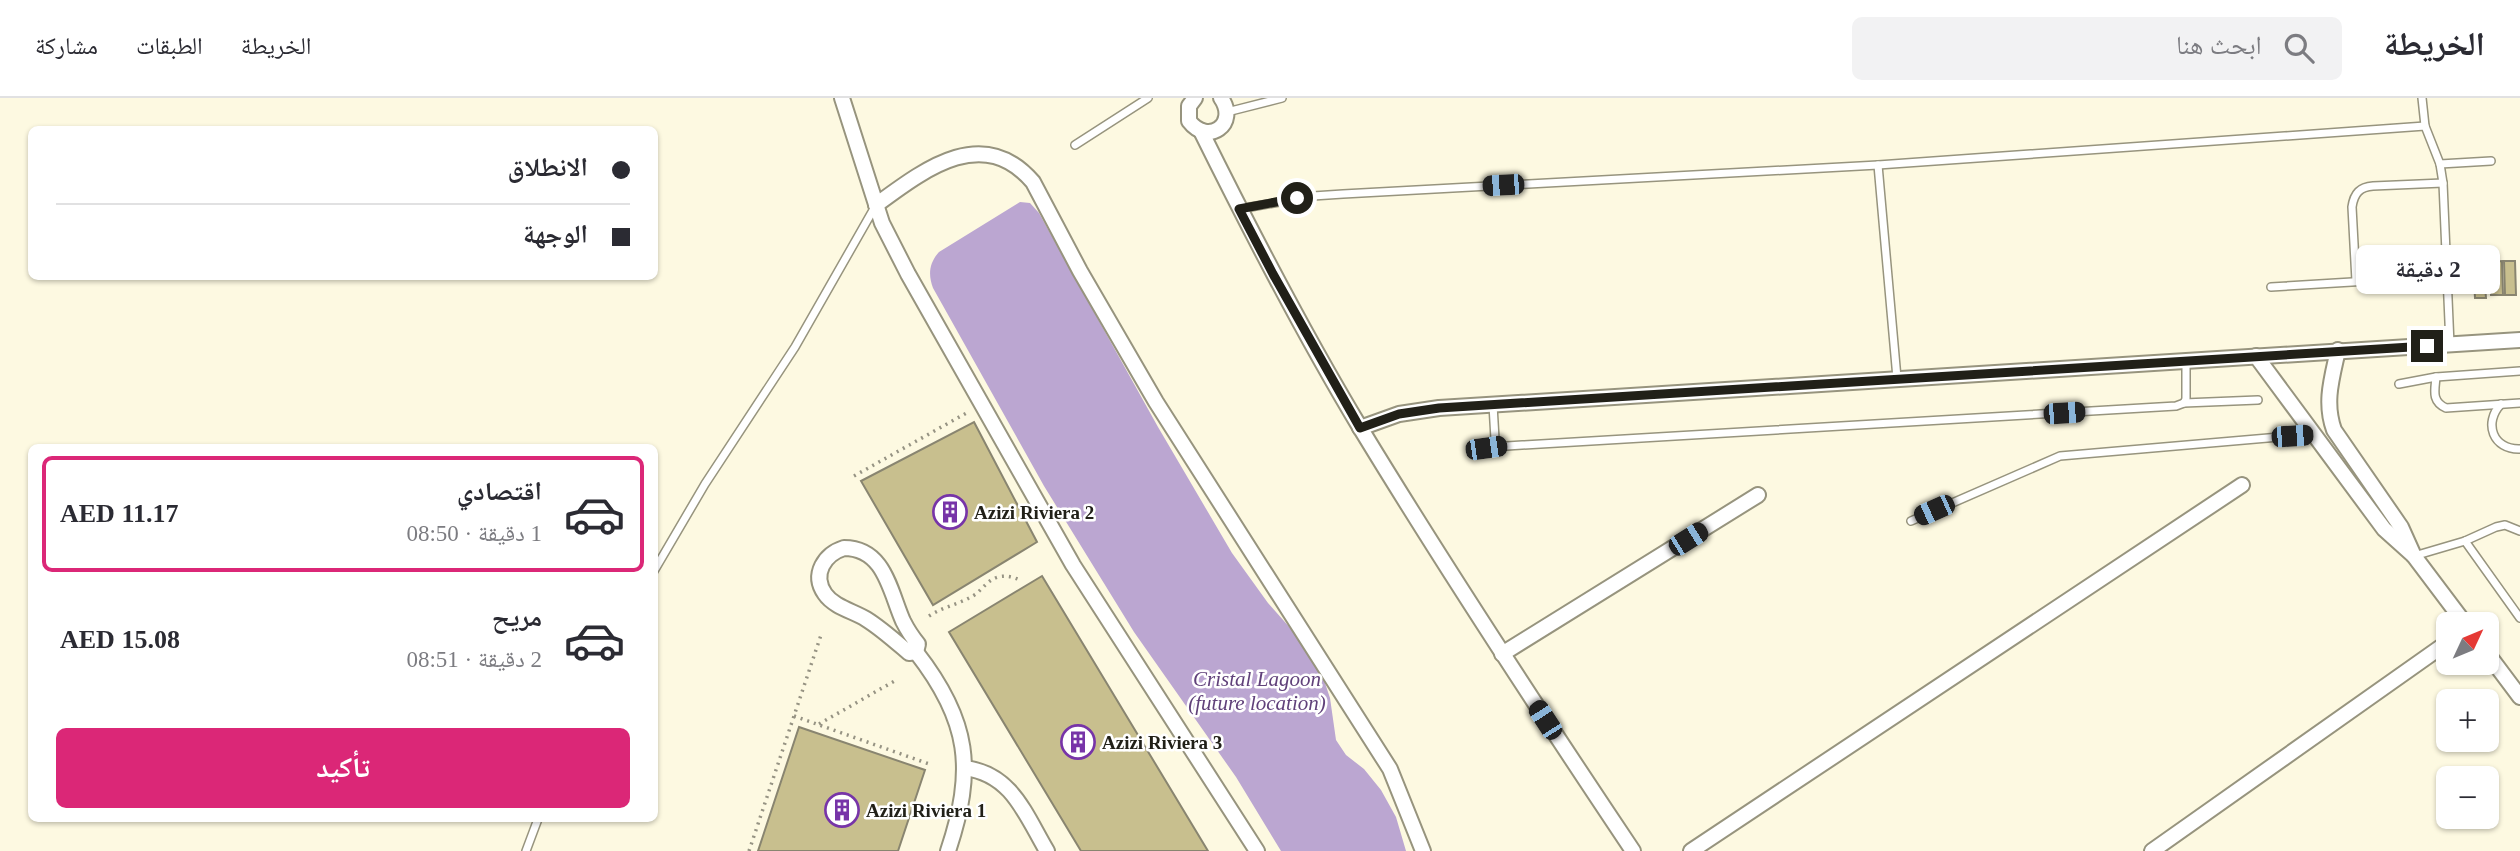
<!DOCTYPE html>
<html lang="ar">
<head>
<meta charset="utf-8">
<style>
	:root { --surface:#fff; --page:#f2f2f3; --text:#2b2b33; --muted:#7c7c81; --line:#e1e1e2; --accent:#db2777 }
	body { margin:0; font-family:"Times New Roman","Noto Naskh Arabic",serif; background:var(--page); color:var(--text); direction:rtl; height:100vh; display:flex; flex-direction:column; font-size:26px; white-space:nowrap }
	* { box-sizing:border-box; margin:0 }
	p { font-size:23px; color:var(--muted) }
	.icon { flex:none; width:38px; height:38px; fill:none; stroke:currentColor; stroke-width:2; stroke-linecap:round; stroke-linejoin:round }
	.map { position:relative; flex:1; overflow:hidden; direction:ltr }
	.sheet { position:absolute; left:28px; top:346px; width:630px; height:378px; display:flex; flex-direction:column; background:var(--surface); border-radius:10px; box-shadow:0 2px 5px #0004; direction:rtl }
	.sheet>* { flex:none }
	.banner { position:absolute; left:28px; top:28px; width:630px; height:154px; border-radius:10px; box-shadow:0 2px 5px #0004; direction:rtl; display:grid; align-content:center; height:154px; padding:0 28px; background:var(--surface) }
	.needle { width:46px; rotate:46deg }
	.fabs { position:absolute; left:2436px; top:514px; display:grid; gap:14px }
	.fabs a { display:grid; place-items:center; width:63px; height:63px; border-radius:10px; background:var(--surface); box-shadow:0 2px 5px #0004; font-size:35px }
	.end { position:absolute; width:32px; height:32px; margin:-16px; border:9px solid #212018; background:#fff; box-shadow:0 0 0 4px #fff }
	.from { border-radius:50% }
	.bubble { position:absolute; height:49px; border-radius:10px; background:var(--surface); box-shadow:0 2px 5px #0004; font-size:23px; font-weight:700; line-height:49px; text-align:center; direction:rtl }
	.car { position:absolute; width:21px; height:42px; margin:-21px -10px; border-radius:9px; box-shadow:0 0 5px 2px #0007; background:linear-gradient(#222 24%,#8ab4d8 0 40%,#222 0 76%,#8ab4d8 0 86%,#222 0) }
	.banner b { display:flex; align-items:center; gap:24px; height:66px; font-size:26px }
	.banner b+b { border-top:2px solid var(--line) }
	.banner i { width:18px; height:18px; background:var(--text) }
	ul { padding:12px 0 0; list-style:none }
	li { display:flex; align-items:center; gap:21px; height:116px; margin:0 14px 10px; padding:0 14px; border:4px solid transparent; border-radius:10px }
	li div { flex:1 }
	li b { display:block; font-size:26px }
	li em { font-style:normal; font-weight:700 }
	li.on { border-color:var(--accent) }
	li>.icon { width:63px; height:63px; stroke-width:1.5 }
	.action { display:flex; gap:14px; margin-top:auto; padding:14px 28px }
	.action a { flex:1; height:80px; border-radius:10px; background:var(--accent); color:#fff; font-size:28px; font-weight:700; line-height:80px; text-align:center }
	header { display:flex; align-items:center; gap:42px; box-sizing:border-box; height:98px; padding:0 35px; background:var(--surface); border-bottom:2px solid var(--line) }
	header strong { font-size:33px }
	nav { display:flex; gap:38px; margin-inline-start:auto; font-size:24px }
	.search { width:490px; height:63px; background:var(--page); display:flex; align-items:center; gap:18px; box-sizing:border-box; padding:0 24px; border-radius:10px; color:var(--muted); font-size:26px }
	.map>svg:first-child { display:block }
</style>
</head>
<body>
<header>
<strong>الخريطة</strong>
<div class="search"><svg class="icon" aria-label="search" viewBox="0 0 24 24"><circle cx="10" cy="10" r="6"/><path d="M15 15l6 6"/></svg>ابحث هنا</div>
<nav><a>الخريطة</a><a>الطبقات</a><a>مشاركة</a></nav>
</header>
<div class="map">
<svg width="2520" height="753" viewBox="0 0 2520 753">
	<rect width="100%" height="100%" fill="#fdf9e1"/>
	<!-- water -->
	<path fill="#bba6d1" d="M1020 104 1030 105 1039 115 1158 329 1232 455 1268 505 1300 541 1320 570 1330 600 1336 642 1346 657 1364 671 1381 692 1396 719 1406 753H1281L1236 679 1134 534 1044 388 933 190C928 177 929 165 939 154Z"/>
	<!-- building -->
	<g fill="#c8bf8e" stroke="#898570" stroke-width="2">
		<polygon points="2502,163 2503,197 2491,197 2489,164"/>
		<polygon points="2504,163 2515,163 2516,197 2505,197"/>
		<polygon points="2483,164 2486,200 2475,200 2473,165"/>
		<polygon points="974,324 1037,444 933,507 861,383"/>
		<polygon points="1042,478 1208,753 1081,753 949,534"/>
		<polygon points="799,629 925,672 898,753 758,753"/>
	</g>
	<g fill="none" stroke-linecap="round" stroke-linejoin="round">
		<!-- service casing -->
		<g stroke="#97947e" stroke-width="10">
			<g id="service">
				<polyline points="2422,0 2425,28 2440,66 2443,85 2450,247"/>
				<polyline points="1227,14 1282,0"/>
				<polyline points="1075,47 1148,0"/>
				<polyline points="2440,66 2491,63"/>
				<polyline points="1878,67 1897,280"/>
				<polyline points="1239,111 1313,98 1343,96 1878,67 2425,28"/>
				<path d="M2356 183 2352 109C2354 95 2360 89 2373 88L2443 85"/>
				<polyline points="2271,189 2418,180"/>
				<path d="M2436 279C2435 292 2431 303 2446 310L2520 305"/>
				<polyline points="2399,286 2436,279 2520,273"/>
				<polyline points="2184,305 2258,302"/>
				<path d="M2501 306C2483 325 2493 352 2520 351"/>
				<polyline points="1493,307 1495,341 1502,348 1507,348 2176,308 2184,305 2186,301 2186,263"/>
				<polyline points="1471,352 1501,348"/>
				<polyline points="1911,423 2060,358 2314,336"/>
				<polyline points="2465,443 2520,520"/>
				<polyline points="2414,458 2465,443 2496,429 2505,427 2520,433"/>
				<polyline points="654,473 705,386 795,249 876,107"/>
				<polyline points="526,753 538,721"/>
			</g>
		</g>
		<!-- minor casing -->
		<g stroke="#97947e" stroke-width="18">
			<g id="minor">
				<polyline points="842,0 882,125 908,176 1073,467 1257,753"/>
				<path d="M1195 0 1189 8V23C1208 48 1239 26 1221 0"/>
				<path d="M1201 33C1251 134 1303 235 1361 331 1448 474 1540 614 1633 753"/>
				<path d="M876 107C925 71 983 26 1033 84L1080 173 1156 304 1390 671 1423 753"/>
				<path d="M2338 252C2332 280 2324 304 2334 332L2401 429 2414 458 2466 527"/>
				<polyline points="2256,258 2384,431 2413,457"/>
				<polyline points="1360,330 1399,316 1439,310 2520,242"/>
				<path d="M844 450C885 450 890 494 903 523 907 531 912 539 918 546L916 554 909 555C895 543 882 531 866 521 853 513 834 509 825 496 811 476 825 456 844 450Z"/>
				<path d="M916 554C970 623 975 672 948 753"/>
				<polyline points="2487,555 2520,599"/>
				<polyline points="1502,556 1758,397"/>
				<path d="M965 670C1012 676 1025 716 1047 753"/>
				<polyline points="1691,753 2242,387"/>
				<polyline points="2152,753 2448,544"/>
			</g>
		</g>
		<!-- path -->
		<g stroke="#969383" stroke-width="3.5" stroke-dasharray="2 5" stroke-linecap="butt">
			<polyline points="854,378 970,313"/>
			<path d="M929 518C944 508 961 506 976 496 983 490 988 482 998 479 1006 477 1013 479 1020 482"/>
			<polyline points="794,618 932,667"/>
			<polyline points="819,626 898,581"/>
			<polyline points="749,753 822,534"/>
		</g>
		<!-- service -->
		<use href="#service" stroke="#fff" stroke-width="7"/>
		<!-- minor -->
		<use href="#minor" stroke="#fff" stroke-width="14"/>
	</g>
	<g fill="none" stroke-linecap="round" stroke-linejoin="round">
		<!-- route -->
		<polyline stroke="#212018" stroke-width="9" points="1297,100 1239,111 1273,176 1360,330 1399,316 1439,310 2427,248"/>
	</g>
	<!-- icons -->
	<defs>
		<g id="building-ring" transform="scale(1.75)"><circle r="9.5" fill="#fff" stroke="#7734a8" stroke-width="1.5"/><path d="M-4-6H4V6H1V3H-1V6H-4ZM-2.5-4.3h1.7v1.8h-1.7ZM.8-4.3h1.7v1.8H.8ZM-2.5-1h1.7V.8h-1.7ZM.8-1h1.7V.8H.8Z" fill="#7734a8"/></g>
	</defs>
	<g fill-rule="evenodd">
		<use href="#building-ring" x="950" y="414"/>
		<use href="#building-ring" x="1078" y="644"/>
		<use href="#building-ring" x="842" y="712"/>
	</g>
	<g text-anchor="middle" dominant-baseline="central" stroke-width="5" stroke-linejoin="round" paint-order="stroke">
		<!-- poi labels -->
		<g font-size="19" font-weight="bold" fill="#212018" stroke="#fff" text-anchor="start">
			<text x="974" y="414">Azizi Riviera 2</text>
			<text x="1102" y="644">Azizi Riviera 3</text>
			<text x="866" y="712">Azizi Riviera 1</text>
		</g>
		<!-- water labels -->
		<g font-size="21" font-style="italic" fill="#60417a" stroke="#fff">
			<text x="1257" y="581">Cristal Lagoon<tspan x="1257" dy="24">(future location)</tspan></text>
		</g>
	</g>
</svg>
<div class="fabs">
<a><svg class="needle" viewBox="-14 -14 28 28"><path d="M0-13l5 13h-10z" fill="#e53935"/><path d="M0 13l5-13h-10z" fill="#7c7c81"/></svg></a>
<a>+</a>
<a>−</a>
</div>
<i class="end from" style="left:1297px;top:100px"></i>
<i class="end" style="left:2427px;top:248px"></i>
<div class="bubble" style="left:2356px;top:147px;width:144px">2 دقيقة</div>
<i class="car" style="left:1503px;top:87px;rotate:267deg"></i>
<i class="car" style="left:2064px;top:315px;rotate:86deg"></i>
<i class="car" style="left:2292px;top:338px;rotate:86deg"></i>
<i class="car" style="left:1486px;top:350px;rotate:82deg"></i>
<i class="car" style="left:1934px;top:412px;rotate:246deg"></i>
<i class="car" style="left:1688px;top:441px;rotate:58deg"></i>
<i class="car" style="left:1545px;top:622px;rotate:327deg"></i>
<div class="banner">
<b><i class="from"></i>الانطلاق</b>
<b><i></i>الوجهة</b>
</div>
<section class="sheet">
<ul>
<li class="on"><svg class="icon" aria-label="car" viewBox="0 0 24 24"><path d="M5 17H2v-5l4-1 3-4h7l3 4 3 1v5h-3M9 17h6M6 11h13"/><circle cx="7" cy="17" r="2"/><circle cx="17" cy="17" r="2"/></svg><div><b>اقتصادي</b><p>1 دقيقة · 08:50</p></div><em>AED 11.17</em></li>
<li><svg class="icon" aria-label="car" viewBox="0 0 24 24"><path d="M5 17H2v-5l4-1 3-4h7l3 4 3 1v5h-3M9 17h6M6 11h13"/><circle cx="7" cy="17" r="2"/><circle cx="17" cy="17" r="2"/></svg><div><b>مريح</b><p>2 دقيقة · 08:51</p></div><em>AED 15.08</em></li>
</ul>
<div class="action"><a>تأكيد</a></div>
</section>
</div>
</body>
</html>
